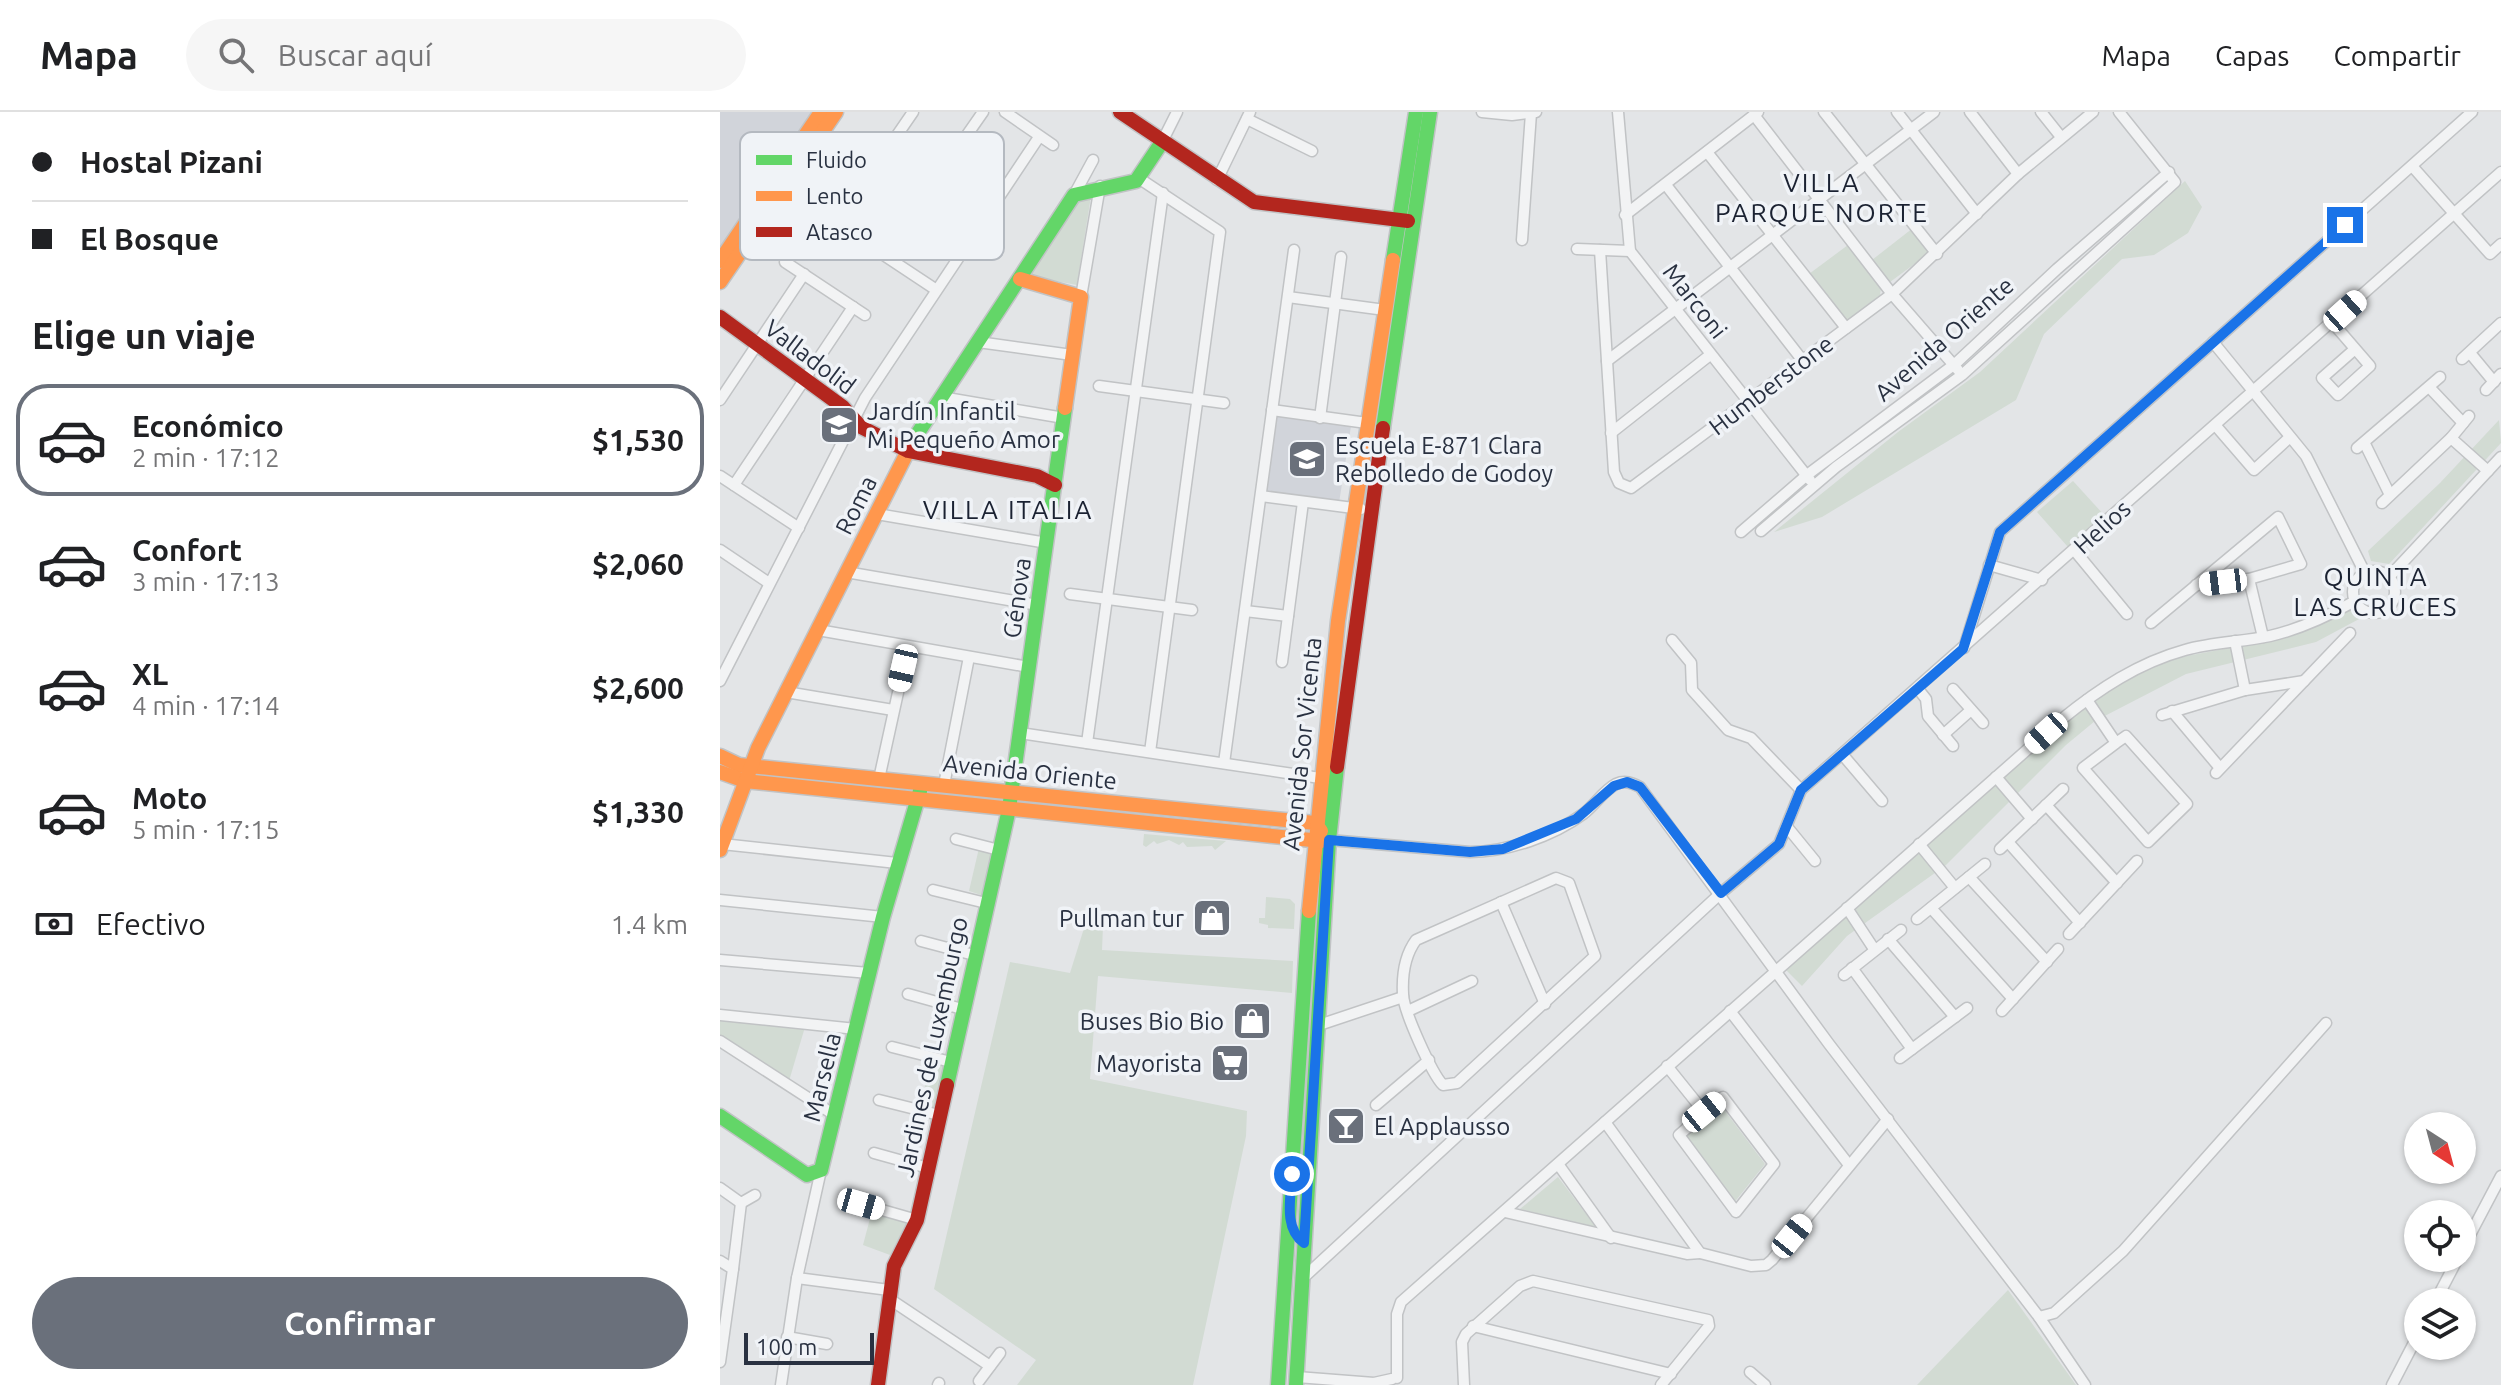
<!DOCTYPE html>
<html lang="es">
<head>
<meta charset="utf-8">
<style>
	:root { --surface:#fff; --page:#f6f6f6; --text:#202124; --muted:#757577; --line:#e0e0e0; --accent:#6a707b }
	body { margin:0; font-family:Ubuntu,sans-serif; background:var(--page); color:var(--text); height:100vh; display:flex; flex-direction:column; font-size:30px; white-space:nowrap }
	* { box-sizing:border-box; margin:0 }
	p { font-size:26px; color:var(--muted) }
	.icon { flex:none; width:44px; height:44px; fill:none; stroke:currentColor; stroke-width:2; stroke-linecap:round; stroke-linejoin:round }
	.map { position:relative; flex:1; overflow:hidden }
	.sheet { display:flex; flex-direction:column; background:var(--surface); width:720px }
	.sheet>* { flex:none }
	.top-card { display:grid; align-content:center; height:176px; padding:0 32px; background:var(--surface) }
	.needle { width:52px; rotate:144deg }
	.controls { position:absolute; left:1684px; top:1000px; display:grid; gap:16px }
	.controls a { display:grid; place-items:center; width:72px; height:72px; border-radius:50%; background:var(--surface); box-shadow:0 2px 6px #0004; font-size:40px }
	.scale { position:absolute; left:24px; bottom:20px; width:130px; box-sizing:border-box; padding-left:8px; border:4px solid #293141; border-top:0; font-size:22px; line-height:28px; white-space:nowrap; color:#293141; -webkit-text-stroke:6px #f0f3f7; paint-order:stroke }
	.end { position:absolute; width:36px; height:36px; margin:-18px; border:10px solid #1a73e8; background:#fff; box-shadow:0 0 0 4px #fff }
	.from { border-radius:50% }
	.car { position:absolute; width:24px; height:48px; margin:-24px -12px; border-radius:10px; box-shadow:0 0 6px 2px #0007; background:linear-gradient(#fff 24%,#345 0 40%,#fff 0 76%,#345 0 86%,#fff 0) }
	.top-card b { display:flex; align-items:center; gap:28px; height:76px; font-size:30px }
	.top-card b+b { border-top:2px solid var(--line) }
	.top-card i { width:20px; height:20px; background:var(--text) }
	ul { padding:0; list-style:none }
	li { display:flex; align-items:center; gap:24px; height:112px; margin:0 16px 12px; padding:0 16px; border:4px solid transparent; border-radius:32px }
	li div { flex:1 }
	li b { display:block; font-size:30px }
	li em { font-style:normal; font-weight:700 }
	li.active { border-color:var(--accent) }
	li>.icon { width:72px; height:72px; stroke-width:1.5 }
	h2 { padding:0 32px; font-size:36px; line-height:96px }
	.pay { display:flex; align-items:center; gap:20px; height:88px; padding:0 32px; font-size:30px }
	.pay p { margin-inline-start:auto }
	.button { display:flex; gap:16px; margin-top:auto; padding:16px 32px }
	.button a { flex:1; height:92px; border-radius:48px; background:var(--accent); color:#fff; font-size:32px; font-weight:700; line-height:92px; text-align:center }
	header { display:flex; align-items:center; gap:48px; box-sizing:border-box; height:112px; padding:0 40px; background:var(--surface); border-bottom:2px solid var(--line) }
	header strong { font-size:38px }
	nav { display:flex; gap:44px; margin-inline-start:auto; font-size:28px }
	.search { width:560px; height:72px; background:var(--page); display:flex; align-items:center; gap:20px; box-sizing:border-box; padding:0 28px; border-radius:44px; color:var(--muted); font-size:30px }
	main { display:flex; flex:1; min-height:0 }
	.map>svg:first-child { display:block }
</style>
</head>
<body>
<header>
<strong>Mapa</strong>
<div class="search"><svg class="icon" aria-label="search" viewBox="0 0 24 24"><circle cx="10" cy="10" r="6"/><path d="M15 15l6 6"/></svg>Buscar aquí</div>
<nav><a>Mapa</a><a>Capas</a><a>Compartir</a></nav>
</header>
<main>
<section class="sheet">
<div class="top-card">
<b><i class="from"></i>Hostal Pizani</b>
<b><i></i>El Bosque</b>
</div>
<h2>Elige un viaje</h2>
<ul>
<li class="active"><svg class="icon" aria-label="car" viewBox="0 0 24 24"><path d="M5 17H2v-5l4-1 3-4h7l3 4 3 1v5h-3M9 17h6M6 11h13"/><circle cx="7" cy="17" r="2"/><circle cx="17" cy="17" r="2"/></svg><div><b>Económico</b><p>2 min · 17:12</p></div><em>$1,530</em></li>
<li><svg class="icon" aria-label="car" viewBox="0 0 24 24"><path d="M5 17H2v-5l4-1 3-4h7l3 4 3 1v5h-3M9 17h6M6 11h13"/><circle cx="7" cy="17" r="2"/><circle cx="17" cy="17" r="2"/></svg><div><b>Confort</b><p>3 min · 17:13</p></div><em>$2,060</em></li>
<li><svg class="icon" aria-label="car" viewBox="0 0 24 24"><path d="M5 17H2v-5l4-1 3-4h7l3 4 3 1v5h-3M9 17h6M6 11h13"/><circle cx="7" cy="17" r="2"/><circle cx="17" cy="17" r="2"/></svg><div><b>XL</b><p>4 min · 17:14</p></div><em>$2,600</em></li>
<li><svg class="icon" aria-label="car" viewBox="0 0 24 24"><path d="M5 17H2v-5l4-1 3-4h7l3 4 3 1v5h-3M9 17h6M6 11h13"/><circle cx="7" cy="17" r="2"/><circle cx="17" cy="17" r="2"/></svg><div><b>Moto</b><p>5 min · 17:15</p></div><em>$1,330</em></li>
</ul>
<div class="pay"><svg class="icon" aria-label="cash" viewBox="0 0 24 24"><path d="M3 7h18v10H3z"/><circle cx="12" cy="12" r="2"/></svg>Efectivo<p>1.4 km</p></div>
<div class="button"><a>Confirmar</a></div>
</section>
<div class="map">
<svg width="1781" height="1273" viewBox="0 0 1781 1273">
	<rect width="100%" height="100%" fill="#e3e5e7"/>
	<!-- built -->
	<g fill="#d1d4da">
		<polygon points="0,0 95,0 0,139"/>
		<polygon points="555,304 631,314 619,391 544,380"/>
	</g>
	<!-- green -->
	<g fill="#d2dbd3">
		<polygon points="1465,69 1482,95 1468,121 1434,143 1402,147 1324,222 1296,288 1102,405 1054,420 1178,320 1260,260"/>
		<polygon points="371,84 357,173 308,164 356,91"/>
		<polygon points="1193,116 1212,139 1170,170 1152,148"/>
		<polygon points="1128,133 1161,175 1160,183 1125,210 1089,162"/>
		<polygon points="1779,308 1781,331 1669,452 1651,449 1648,439 1720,371"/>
		<polygon points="1353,369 1384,403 1348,435 1317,400"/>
		<polygon points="1635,496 1641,506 1596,530 1466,562 1375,609 1346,633 1226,753 1127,824 1082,874 1066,858 1331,621 1382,580 1445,548 1563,526"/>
		<polygon points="424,722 506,729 495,738 492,734 467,735 463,730 459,733 449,728 437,732 434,729 426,735 423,733"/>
		<polygon points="259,736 276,741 267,785 249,779"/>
		<polygon points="546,785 570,787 575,792 574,817 548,816 548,813 539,811 539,806 545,806"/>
		<polygon points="365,813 383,814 382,838 573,849 572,881 378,864 370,967 527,999 526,1024 473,1273 297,1273 316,1248 214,1177 290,850 350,861"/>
		<polygon points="0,906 85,915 69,969 0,925"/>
		<polygon points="212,950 228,954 217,1000 199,995"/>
		<polygon points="999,991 1045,1052 1013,1092 962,1023"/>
		<polygon points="838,1065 876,1115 800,1097"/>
		<polygon points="152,1099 188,1108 170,1143 143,1133"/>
		<polygon points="1288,1178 1356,1273 1197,1273"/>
	</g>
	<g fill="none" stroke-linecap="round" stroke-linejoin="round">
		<!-- street casing -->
		<g stroke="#c1c3c5" stroke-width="13">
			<g id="street">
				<polyline points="285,0 333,33"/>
				<polyline points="762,0 792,3 816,0"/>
				<polyline points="898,0 910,139 1090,368"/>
				<polyline points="1104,0 1217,142"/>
				<polyline points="1177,0 1257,102"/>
				<polyline points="1250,0 1298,62"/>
				<polyline points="1321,0 1341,25"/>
				<polyline points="1034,3 1172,182 1238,258"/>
				<polyline points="527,7 592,39"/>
				<polyline points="442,30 457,0"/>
				<polyline points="987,40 1126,216"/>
				<polyline points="1692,54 1770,142 1781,132"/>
				<polyline points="136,55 248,130"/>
				<polyline points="149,64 193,0"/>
				<polyline points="420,67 500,120 430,640"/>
				<polyline points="497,68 530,0"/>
				<polyline points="58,73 215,177"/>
				<polyline points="946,73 1083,249"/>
				<polyline points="354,83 373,48"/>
				<polyline points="196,96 263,0"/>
				<polyline points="905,103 1038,0"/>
				<polyline points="802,128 811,1"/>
				<polyline points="857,137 910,139"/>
				<polyline points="880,138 894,360 899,371 911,376 1172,182 1298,62 1373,0"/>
				<polyline points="65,150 145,203"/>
				<polyline points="361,185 380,74"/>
				<polyline points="568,185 665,198"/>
				<polyline points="1612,210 1650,254 1618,283 1602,266 1635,237"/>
				<polyline points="258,230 352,243"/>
				<polyline points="1493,230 1586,344 1645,461"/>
				<polyline points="1750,241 1774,270"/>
				<polyline points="1742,247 1781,211"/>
				<polyline points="887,249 1214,0"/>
				<polyline points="379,274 504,291"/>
				<polyline points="1709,275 1743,311"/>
				<polyline points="1766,278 1781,262"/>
				<polyline points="221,285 344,306"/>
				<polyline points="0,288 84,162"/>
				<polyline points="552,298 647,311"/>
				<polyline points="600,306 621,145"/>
				<polyline points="1496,314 1534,358 1569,326"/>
				<polyline points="891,321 990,243"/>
				<polyline points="1731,326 1768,359"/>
				<polyline points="1645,332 1670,383"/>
				<polyline points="1637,336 1720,265"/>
				<polyline points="0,364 79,416"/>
				<polyline points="14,373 133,195"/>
				<polyline points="541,384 641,397"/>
				<polyline points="1662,391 1731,326 1749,304"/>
				<polyline points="157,402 327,431"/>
				<polyline points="1041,419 1116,355 1242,263 1455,70 1399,0"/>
				<polyline points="1021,420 1087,363 1235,252 1337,157 1449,60"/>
				<polyline points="0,438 49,471"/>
				<polyline points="1355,439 1407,502"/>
				<polyline points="1269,453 1322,468"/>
				<circle cx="1654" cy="480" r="21"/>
				<polyline points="126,460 318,493"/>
				<polyline points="1669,465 1781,345"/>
				<polyline points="1476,473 1529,467"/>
				<polyline points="350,482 472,498"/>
				<polyline points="525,499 568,504"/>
				<polyline points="1431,511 1558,405 1581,452 1529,467 1543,525"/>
				<polyline points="98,518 309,555"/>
				<polyline points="952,528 971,551 972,578 1008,618 1031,626 1081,678"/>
				<polyline points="1244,536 1280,420 1752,0"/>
				<polyline points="562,550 583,390"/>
				<polyline points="0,569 145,286 319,25"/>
				<polyline points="1198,577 1206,587 1208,604 1233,634"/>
				<polyline points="1233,577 1263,611"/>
				<polyline points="1525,578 1584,569"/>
				<polyline points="66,580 173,598"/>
				<polyline points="1367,588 1396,631 1363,656 1428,730 1467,692 1406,624 1396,631"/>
				<polyline points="1452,599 1500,656"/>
				<polyline points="1442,603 1525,578 1515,529"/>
				<polyline points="300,621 600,666"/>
				<polyline points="1223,623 1251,598"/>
				<polyline points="367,631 443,81"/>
				<polyline points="1122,642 1162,689"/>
				<polyline points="504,651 574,138"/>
				<polyline points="1496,661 1630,521"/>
				<polyline points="1276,665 1312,707"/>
				<polyline points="159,667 188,535"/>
				<polyline points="224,673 249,545"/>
				<polyline points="1326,693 1397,771"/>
				<polyline points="1068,716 1095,749"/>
				<polyline points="236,727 279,738"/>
				<path d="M609 728 750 740C787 740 833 724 863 702 875 693 883 679 896 672 905 668 912 671 920 675L1109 932 1319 1205 1365 1273"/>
				<polyline points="1288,730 1360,811"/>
				<polyline points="2,732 177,751"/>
				<polyline points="1199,732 1235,776"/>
				<polyline points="1280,737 1343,677"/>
				<polyline points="1249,765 1327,850"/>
				<path d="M836 766 849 771 875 844 737 971 723 973C712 962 683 898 683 882 682 863 685 843 696 828Z"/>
				<polyline points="213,778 266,791"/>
				<polyline points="0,788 163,805"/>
				<polyline points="781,790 825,892"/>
				<polyline points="1127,796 1154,837"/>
				<polyline points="1211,796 1293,887"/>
				<polyline points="1197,807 1265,752"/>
				<polyline points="1349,822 1417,749"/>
				<polyline points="1168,827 1235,905"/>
				<polyline points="201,829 254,843"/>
				<polyline points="0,848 149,861"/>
				<polyline points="1132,856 1192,937"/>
				<polyline points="1124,863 1181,818"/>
				<polyline points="188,882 242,897"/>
				<polyline points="688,899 752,869"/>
				<polyline points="1010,899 1129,1053"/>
				<polyline points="1282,899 1338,837"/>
				<polyline points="0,903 136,917"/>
				<polyline points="596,914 683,885"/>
				<polyline points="0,929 116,1004"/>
				<polyline points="172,935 231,950"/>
				<polyline points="1180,946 1247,896"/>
				<polyline points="947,954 984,1000"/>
				<polygon points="1003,985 1054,1052 1016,1100 959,1023"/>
				<polyline points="159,988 219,1003"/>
				<polyline points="656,993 709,948"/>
				<polyline points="885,1010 980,1141 1031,1154 1046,1153 1052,1148 1168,1007"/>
				<polyline points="154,1041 208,1056"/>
				<polyline points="838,1052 891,1126"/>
				<polyline points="0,1076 21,1091 35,1083"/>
				<polyline points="141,1092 197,1108"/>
				<polyline points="785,1100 967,1142 980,1141"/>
				<polyline points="1742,1138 1781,1064"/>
				<polyline points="0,1149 13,1157 0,1250"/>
				<polyline points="13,1157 21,1091"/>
				<polyline points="77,1166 169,1178"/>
				<polyline points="582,1167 1001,781 1059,732 1081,678 1781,60"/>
				<polyline points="168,1186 270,1254"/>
				<polyline points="1715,1190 1738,1146"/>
				<polyline points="1319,1205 1334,1201 1403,1139 1606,911"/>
				<polyline points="753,1214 951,1262"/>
				<polyline points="67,1225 107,1232"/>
				<polyline points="1030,1260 1045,1273"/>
				<polyline points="577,1265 654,1271 672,1267"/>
				<path d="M677 1266V1202L681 1190 1342 607C1379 577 1418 551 1465 538 1493 530 1522 530 1550 524 1581 517 1608 504 1635 489"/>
				<polyline points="259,1269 280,1241"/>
				<polyline points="61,1273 77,1166 101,1058"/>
				<polyline points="218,1273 219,1271"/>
				<polyline points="744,1273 742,1230 746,1222 800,1174 813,1169 988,1208 989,1214 941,1273"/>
				<polyline points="1672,1273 1698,1223"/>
			</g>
		</g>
		<!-- fast casing -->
		<g stroke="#c1c3c5" stroke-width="17">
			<g id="fast">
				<polyline points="673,148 696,0"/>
				<polyline points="663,316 710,0"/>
				<polyline points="194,327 354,83 416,69 442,30"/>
				<polyline points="227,973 289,697 345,296"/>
				<polyline points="0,1004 87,1063 101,1058 163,805 200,679"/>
				<polyline points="558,1273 589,799"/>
				<polyline points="576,1273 609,728 617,655"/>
			</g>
		</g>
		<!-- slow casing -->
		<g stroke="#c1c3c5" stroke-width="17">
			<g id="slow">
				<polyline points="0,149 101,0"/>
				<polyline points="300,167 361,185 345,296"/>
				<polyline points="0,170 116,0"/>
				<polyline points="0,644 19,653 595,711 601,719"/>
				<polyline points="0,660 25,669 601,729"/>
				<polyline points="0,738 38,636 194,327"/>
				<polyline points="589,799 618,509 673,148"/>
			</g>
		</g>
		<!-- jam casing -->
		<g stroke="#c1c3c5" stroke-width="17">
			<g id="jam">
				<polyline points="400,0 534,90 688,109"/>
				<polyline points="0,205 123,295 141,315 188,339 317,364 335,373"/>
				<polyline points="617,655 663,316"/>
				<polyline points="158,1273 174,1154 197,1108 227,973"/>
			</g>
		</g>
		<!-- street -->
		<use href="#street" stroke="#f2f3f4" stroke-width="10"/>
		<!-- fast -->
		<use href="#fast" stroke="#63d668" stroke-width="14"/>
		<!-- slow -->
		<use href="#slow" stroke="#ff974d" stroke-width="14"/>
		<!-- jam -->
		<use href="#jam" stroke="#b3261e" stroke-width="14"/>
	</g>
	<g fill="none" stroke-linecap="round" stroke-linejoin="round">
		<!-- route -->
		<path stroke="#1a73e8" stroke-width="10" d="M572 1062C571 1085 563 1116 584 1131L609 728 750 740 783 737 856 707 894 674 907 670 920 675 1001 781 1059 732 1081 678 1243 537 1280 420 1625 113"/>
	</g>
	<!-- icons -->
	<defs>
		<g id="school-square" transform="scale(2)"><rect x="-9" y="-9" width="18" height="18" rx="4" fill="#6a707b" stroke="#f0f3f7"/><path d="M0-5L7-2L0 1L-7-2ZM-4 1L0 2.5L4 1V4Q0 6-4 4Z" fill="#fff"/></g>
		<g id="shop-square" transform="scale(2)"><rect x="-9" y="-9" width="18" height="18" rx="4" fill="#6a707b" stroke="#f0f3f7"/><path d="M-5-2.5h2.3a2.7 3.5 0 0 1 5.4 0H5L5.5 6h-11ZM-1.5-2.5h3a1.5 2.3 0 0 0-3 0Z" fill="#fff"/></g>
		<g id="supermarket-square" transform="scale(2)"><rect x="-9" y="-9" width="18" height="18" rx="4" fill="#6a707b" stroke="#f0f3f7"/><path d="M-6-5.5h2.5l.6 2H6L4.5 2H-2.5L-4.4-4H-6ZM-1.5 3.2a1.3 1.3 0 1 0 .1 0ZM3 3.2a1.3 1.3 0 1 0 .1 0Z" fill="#fff"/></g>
		<g id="bar-square" transform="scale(2)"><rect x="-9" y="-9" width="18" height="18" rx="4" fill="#6a707b" stroke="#f0f3f7"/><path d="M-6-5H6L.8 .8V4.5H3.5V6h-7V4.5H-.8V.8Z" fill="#fff"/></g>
	</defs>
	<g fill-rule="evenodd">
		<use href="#school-square" x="119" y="313"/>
		<use href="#school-square" x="587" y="347"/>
		<use href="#shop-square" x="492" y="806"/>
		<use href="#shop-square" x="532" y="909"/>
		<use href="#supermarket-square" x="510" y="951"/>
		<use href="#bar-square" x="626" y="1014"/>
	</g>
	<g text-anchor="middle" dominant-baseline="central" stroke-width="7" stroke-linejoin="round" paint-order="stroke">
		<!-- street labels -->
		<g font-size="24" fill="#293141" stroke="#f0f3f7">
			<text transform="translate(975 189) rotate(52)">Marconi</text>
			<text transform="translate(1224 227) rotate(-41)">Avenida Oriente</text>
			<text transform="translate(90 245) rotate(37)">Valladolid</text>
			<text transform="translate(1051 273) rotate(-37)">Humberstone</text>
			<text transform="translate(136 393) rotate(-63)">Roma</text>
			<text transform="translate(1382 415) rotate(-42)">Helios</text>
			<text transform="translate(297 486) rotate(-82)">Génova</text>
			<text transform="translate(582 632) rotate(-84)">Avenida Sor Vicenta</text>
			<text transform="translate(310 660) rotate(6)">Avenida Oriente</text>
			<text transform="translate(212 935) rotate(-78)">Jardines de Luxemburgo</text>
			<text transform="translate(102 965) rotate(-76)">Marsella</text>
		</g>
		<!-- poi labels -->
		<g font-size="24" fill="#293141" stroke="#f0f3f7" text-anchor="start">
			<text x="147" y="299">Jardín Infantil<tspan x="147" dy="28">Mi Pequeño Amor</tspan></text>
			<text x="615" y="333">Escuela E-871 Clara<tspan x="615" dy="28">Rebolledo de Godoy</tspan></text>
			<text x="464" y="806" text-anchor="end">Pullman tur</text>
			<text x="504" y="909" text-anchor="end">Buses Bio Bio</text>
			<text x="482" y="951" text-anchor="end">Mayorista</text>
			<text x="654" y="1014">El Applausso</text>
		</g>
		<!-- neighbourhood labels -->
		<g font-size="26" letter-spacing="2" fill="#1b2232" stroke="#f0f3f7">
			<text x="1102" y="70">VILLA<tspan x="1102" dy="30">PARQUE NORTE</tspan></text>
			<text x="288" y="397">VILLA ITALIA</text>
			<text x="1656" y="464">QUINTA<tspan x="1656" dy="30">LAS CRUCES</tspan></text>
		</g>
	</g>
	<!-- legend -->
	<rect x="20" y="20" width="264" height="128" rx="12" fill="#f0f3f7" stroke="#b4b9c0" stroke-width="2"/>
	<rect x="36" y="43" width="36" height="10" fill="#63d668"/>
	<rect x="36" y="79" width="36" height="10" fill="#ff974d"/>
	<rect x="36" y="115" width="36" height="10" fill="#b3261e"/>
	<g font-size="22" fill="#293141">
		<text x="86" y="56">Fluido</text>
		<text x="86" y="92">Lento</text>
		<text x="86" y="128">Atasco</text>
	</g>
</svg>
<div class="controls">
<a><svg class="needle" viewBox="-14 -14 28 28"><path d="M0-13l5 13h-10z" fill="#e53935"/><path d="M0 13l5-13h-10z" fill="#757577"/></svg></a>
<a><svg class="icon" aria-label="locate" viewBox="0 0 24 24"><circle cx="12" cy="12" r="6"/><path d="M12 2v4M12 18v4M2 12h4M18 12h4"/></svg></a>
<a><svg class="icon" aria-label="layers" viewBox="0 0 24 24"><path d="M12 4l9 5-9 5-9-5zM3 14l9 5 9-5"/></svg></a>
</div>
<div class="scale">100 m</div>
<i class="end from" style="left:572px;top:1062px"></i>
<i class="end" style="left:1625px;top:113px"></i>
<i class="car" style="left:1625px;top:199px;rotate:48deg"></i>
<i class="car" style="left:1503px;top:470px;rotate:263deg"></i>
<i class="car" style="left:183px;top:556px;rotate:193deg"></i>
<i class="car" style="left:1326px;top:621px;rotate:228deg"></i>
<i class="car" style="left:984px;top:1000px;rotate:51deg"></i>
<i class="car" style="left:141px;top:1092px;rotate:106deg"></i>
<i class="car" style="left:1072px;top:1124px;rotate:39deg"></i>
</div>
</main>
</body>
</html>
